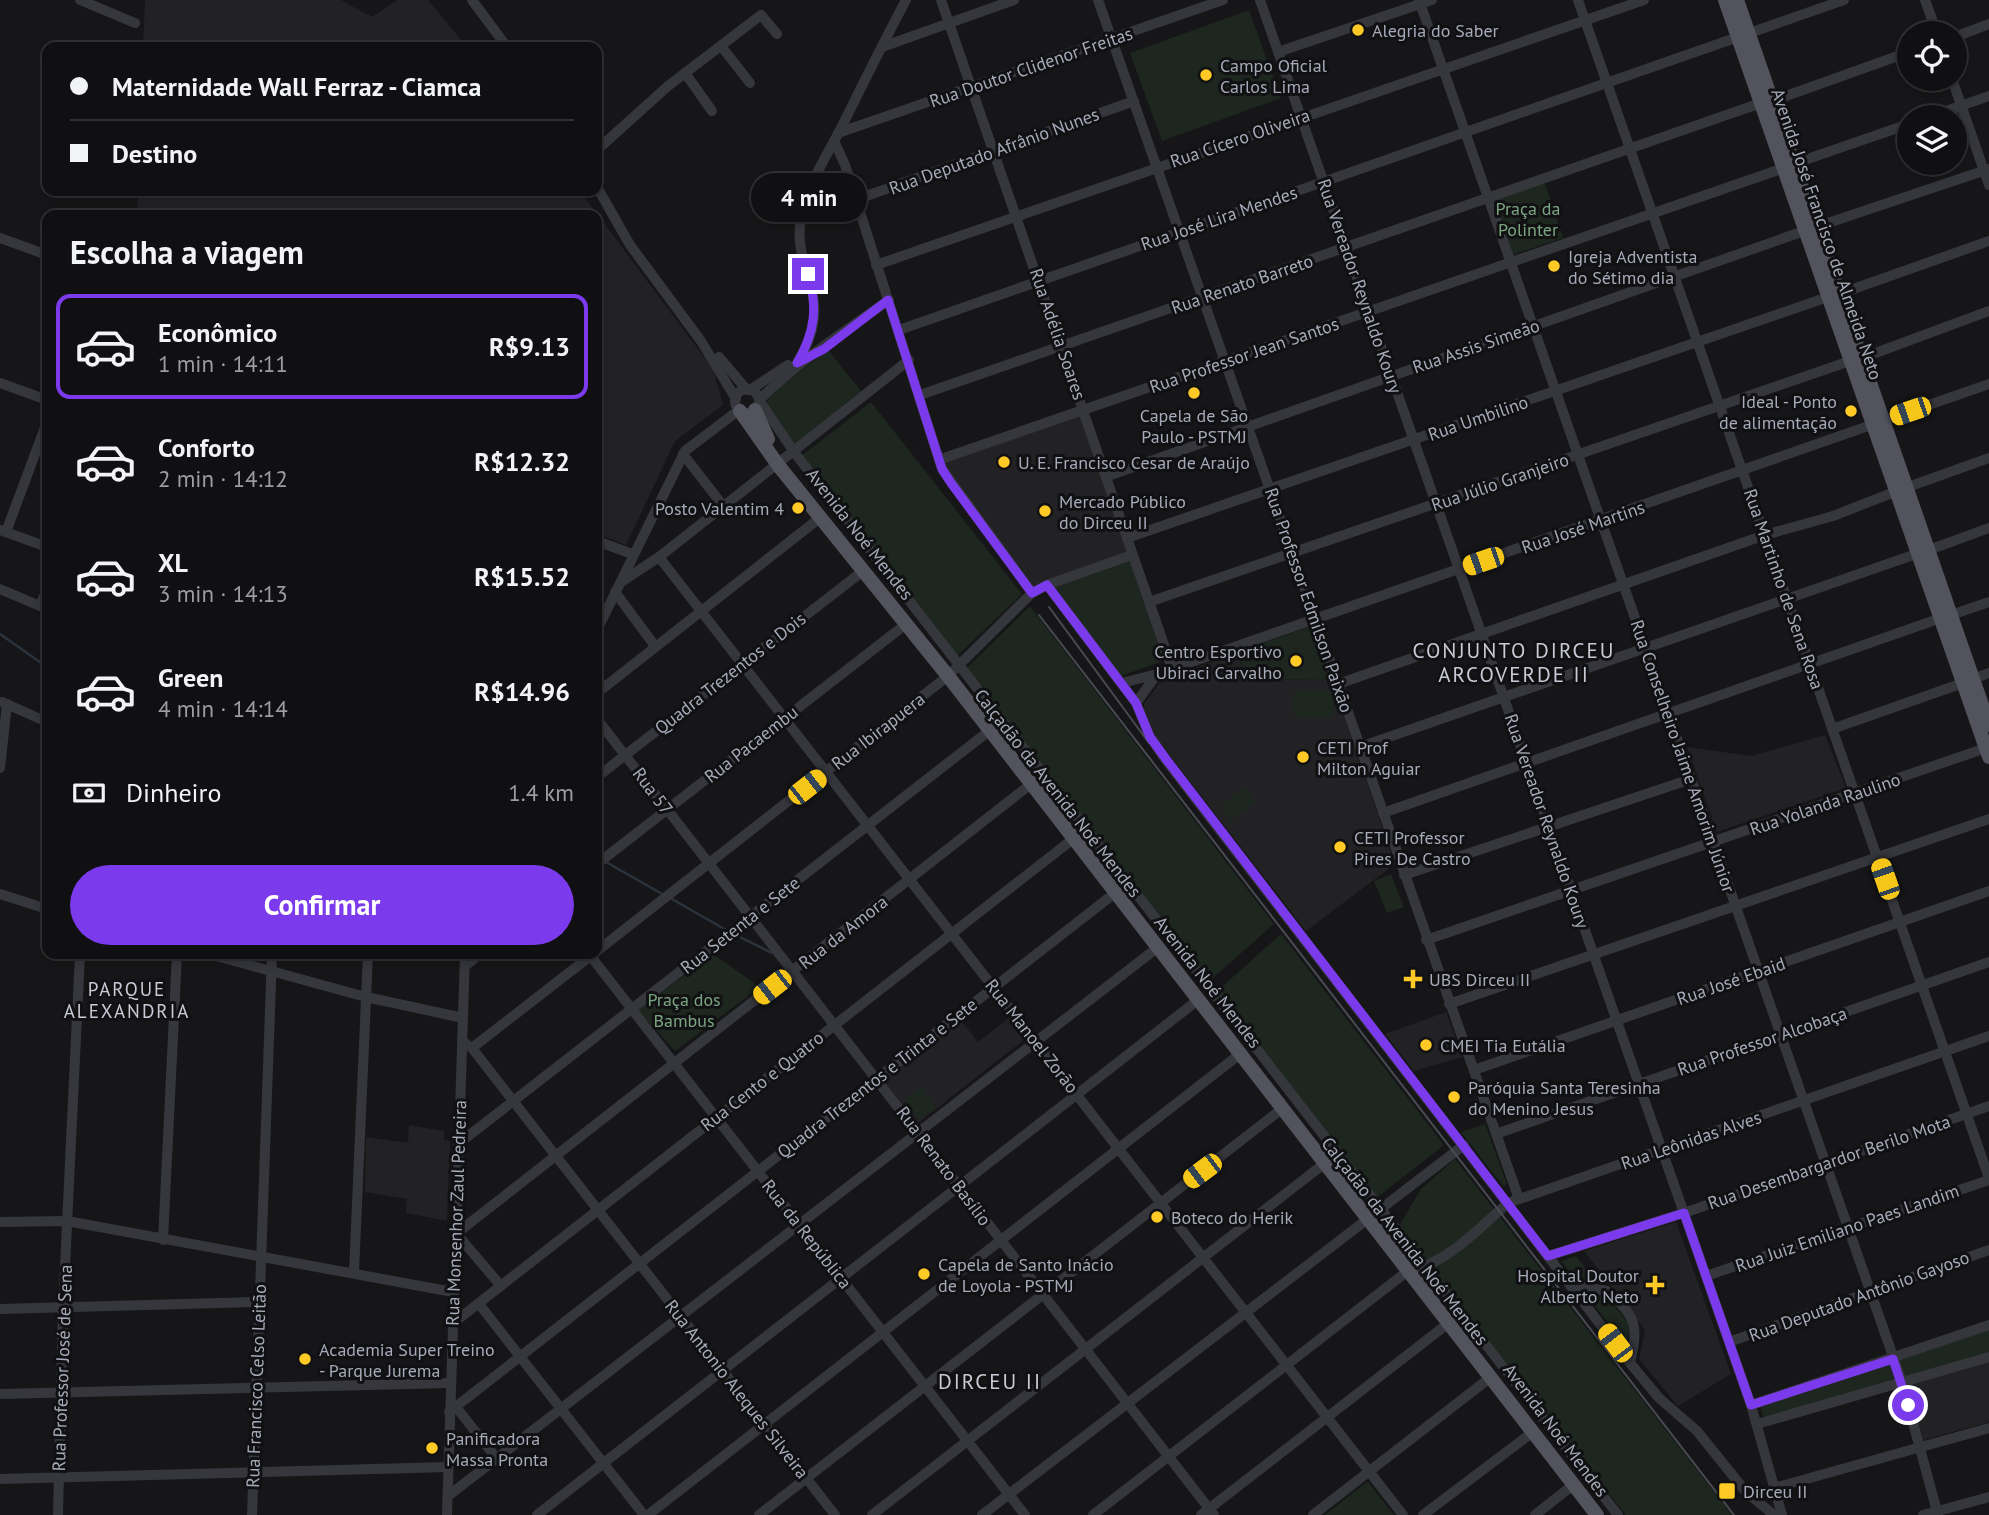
<!DOCTYPE html>
<html lang="pt">
<head>
<meta charset="utf-8">
<style>
	:root { --surface:#101012; --page:#19191b; --text:#f1f3f6; --muted:#9c9d9f; --line:#303032; --accent:#7c3aed }
	body { margin:0; font-family:"PT Sans",sans-serif; background:var(--page); color:var(--text); height:100vh; display:flex; flex-direction:column; font-size:26px; white-space:nowrap }
	* { box-sizing:border-box; margin:0 }
	p { font-size:23px; color:var(--muted) }
	.icon { flex:none; width:38px; height:38px; fill:none; stroke:currentColor; stroke-width:2; stroke-linecap:round; stroke-linejoin:round }
	.map { position:relative; flex:1; overflow:hidden }
	.side { position:absolute; left:42px; top:210px; width:560px; height:749px; display:flex; flex-direction:column; background:var(--surface); border-radius:14px; box-shadow:0 4px 10px #0003,0 0 0 2px var(--line) }
	.side>* { flex:none }
	.hud { position:absolute; left:42px; top:42px; width:560px; height:154px; border-radius:14px; box-shadow:0 4px 10px #0003,0 0 0 2px var(--line); display:grid; align-content:center; height:154px; padding:0 28px; background:var(--surface) }
	.controls { position:absolute; left:1897px; top:21px; display:grid; gap:14px }
	.controls a { display:grid; place-items:center; width:70px; height:70px; border-radius:50%; background:var(--surface); box-shadow:0 4px 10px #0003,0 0 0 2px var(--line); font-size:35px }
	.end { position:absolute; width:32px; height:32px; margin:-16px; border:9px solid #7c3aed; background:#fff; box-shadow:0 0 0 4px #fff }
	.from { border-radius:50% }
	.bubble { position:absolute; height:49px; border-radius:24px; background:var(--surface); box-shadow:0 4px 10px #0003,0 0 0 2px var(--line); font-size:23px; font-weight:800; line-height:49px; text-align:center }
	.car { position:absolute; width:21px; height:42px; margin:-21px -10px; border-radius:9px; box-shadow:0 0 5px 2px #0007; background:linear-gradient(#f5c518 24%,#345 0 40%,#f5c518 0 76%,#345 0 86%,#f5c518 0) }
	.hud b { display:flex; align-items:center; gap:24px; height:66px; font-size:26px }
	.hud b+b { border-top:2px solid var(--line) }
	.hud i { width:18px; height:18px; background:var(--text) }
	ul { padding:0; list-style:none }
	li { display:flex; align-items:center; gap:21px; height:105px; margin:0 14px 10px; padding:0 14px; border:4px solid transparent; border-radius:14px }
	li div { flex:1 }
	li b { display:block; font-size:26px }
	li em { font-style:normal; font-weight:800 }
	li.selected { border-color:var(--accent) }
	li>.icon { width:63px; height:63px; stroke-width:1.5 }
	h2 { padding:0 28px; font-size:32px; line-height:84px }
	.pay { display:flex; align-items:center; gap:18px; height:77px; padding:0 28px; font-size:26px }
	.pay p { margin-inline-start:auto }
	.button { display:flex; gap:14px; margin-top:auto; padding:14px 28px }
	.button a { flex:1; height:80px; border-radius:42px; background:var(--accent); color:#fff; font-size:28px; font-weight:800; line-height:80px; text-align:center }
	.map>svg:first-child { display:block }
</style>
</head>
<body>
<div class="map">
<svg width="1989" height="1515" viewBox="0 0 1989 1515">
	<rect width="100%" height="100%" fill="#161618"/>
	<!-- built -->
	<g fill="#222225">
		<polygon points="145,0 341,0 372,17 397,0 428,0 467,47 143,47"/>
		<polygon points="138,191 580,191 713,369 723,405 675,441 626,545 597,534 597,215 137,215"/>
		<polygon points="1084,410 1132,555 1032,593 941,459"/>
		<polygon points="1234,653 1255,680 1331,679 1395,864 1306,931 1157,739 1144,712 1144,704 1160,682"/>
		<polygon points="1825,735 1846,788 1717,832 1687,747 1751,756"/>
		<polygon points="1446,1012 1463,1057 1414,1071 1385,1034"/>
		<polygon points="959,1018 978,1042 1009,1018 1025,1039 917,1124 883,1079"/>
		<polygon points="409,1125 444,1131 444,1140 450,1141 447,1221 406,1213 407,1199 365,1192 366,1137 408,1143"/>
		<polygon points="1676,1222 1731,1374 1678,1406 1639,1359 1645,1330 1584,1251"/>
		<polygon points="1989,1361 1989,1422 1923,1440 1908,1384"/>
	</g>
	<!-- green -->
	<g fill="#1d261f">
		<polygon points="1249,10 1281,98 1162,141 1130,53"/>
		<polygon points="1544,181 1563,238 1512,255 1493,198"/>
		<polygon points="828,350 861,391 792,447 767,408 767,396"/>
		<polygon points="871,402 1022,594 957,656 800,457"/>
		<polygon points="1131,561 1165,660 1121,676 1054,588"/>
		<polygon points="1030,606 1274,924 1206,984 966,669"/>
		<polygon points="1312,626 1331,679 1255,680 1234,653"/>
		<polygon points="1333,690 1333,717 1294,717 1294,691"/>
		<polygon points="1245,787 1256,802 1231,821 1220,807"/>
		<polygon points="1391,874 1404,907 1387,913 1374,881"/>
		<polygon points="1281,934 1444,1145 1375,1199 1214,994"/>
		<polygon points="713,954 760,987 675,1051 638,1010"/>
		<polygon points="921,1087 936,1107 919,1120 904,1101"/>
		<polygon points="1485,1124 1507,1184 1503,1186 1461,1132"/>
		<polygon points="1455,1159 1732,1515 1626,1515 1399,1226 1421,1189"/>
		<polygon points="1576,1256 1596,1282 1574,1278 1561,1261"/>
		<polygon points="1585,1293 1606,1296 1630,1325 1627,1348"/>
		<polygon points="1989,1328 1989,1353 1764,1418 1759,1405"/>
		<polygon points="1368,1482 1394,1515 1325,1515 1367,1482"/>
	</g>
	<g fill="none" stroke-linecap="round" stroke-linejoin="round">
		<!-- stream -->
		<g stroke="#2b333d" stroke-width="2.5">
			<polyline points="0,634 47,667"/>
			<polyline points="606,862 664,895"/>
			<polyline points="670,898 728,931"/>
			<polyline points="734,934 772,953"/>
		</g>
		<!-- minor -->
		<g stroke="#36373d" stroke-width="10">
			<polyline points="80,0 135,23"/>
			<polyline points="472,0 507,47"/>
			<polyline points="941,0 1172,668"/>
			<polyline points="1098,0 1519,1199"/>
			<polyline points="1260,0 1751,1405 1782,1515"/>
			<polyline points="1419,0 1902,1382 1938,1515"/>
			<polyline points="1578,0 1989,1178"/>
			<polyline points="1925,0 1937,33"/>
			<polyline points="1955,37 1989,24"/>
			<polyline points="721,46 750,83"/>
			<polyline points="882,47 1014,0"/>
			<polyline points="1278,52 1432,0"/>
			<polyline points="685,73 712,111"/>
			<polyline points="1952,79 1989,185"/>
			<polyline points="1772,101 1909,52"/>
			<polyline points="1929,117 1989,96"/>
			<polyline points="838,133 1223,0"/>
			<polyline points="834,141 845,165 942,469 1032,593"/>
			<polyline points="597,150 668,86 761,15 777,34"/>
			<polyline points="1793,164 1909,124"/>
			<polyline points="597,187 630,245 701,341 736,399"/>
			<polyline points="855,200 1134,101"/>
			<polyline points="1816,227 1989,169"/>
			<polyline points="0,238 47,255"/>
			<polyline points="876,265 1644,0"/>
			<polyline points="1839,294 1989,241"/>
			<path d="M889 300C843 332 798 362 759 400L794 452 1618 1515"/>
			<polyline points="899,330 1844,0"/>
			<polyline points="719,357 747,390"/>
			<polyline points="1862,358 1989,311"/>
			<path d="M797 363C840 293 788 272 802 213 809 183 826 157 840 130 862 86 883 43 906 0"/>
			<polyline points="0,383 47,400"/>
			<circle cx="747" cy="401" r="12"/>
			<polyline points="750,390 788,365"/>
			<polyline points="920,395 1761,103"/>
			<polyline points="683,454 724,507"/>
			<polyline points="941,459 1784,168"/>
			<polyline points="1108,476 1804,231"/>
			<polyline points="1908,487 1989,458"/>
			<polyline points="0,530 47,547"/>
			<polyline points="6,532 47,422"/>
			<polyline points="1127,538 1828,297"/>
			<polyline points="597,541 632,554"/>
			<polyline points="1929,550 1989,528"/>
			<polyline points="659,557 1403,1515"/>
			<polyline points="621,582 659,557 909,360"/>
			<polyline points="1047,585 1136,703 1150,737 1165,759 1630,1363 1659,1398 1697,1431 1746,1492 1774,1515"/>
			<polyline points="0,589 47,609"/>
			<polyline points="615,592 655,646"/>
			<polyline points="1149,602 1850,361"/>
			<polyline points="40,606 47,589"/>
			<polyline points="1951,615 1989,602"/>
			<polyline points="597,630 685,451 739,410"/>
			<polyline points="1973,679 1989,673"/>
			<polyline points="1122,683 1157,674 1989,384"/>
			<polyline points="1338,684 1765,535 1833,516 1897,491"/>
			<polyline points="597,693 821,517"/>
			<polyline points="2,702 47,722"/>
			<polyline points="1136,703 1157,674"/>
			<polyline points="597,719 1214,1515"/>
			<polyline points="1832,729 1963,683"/>
			<polyline points="1360,747 1919,553"/>
			<polyline points="0,768 7,704"/>
			<polyline points="597,777 863,571"/>
			<polyline points="1383,813 1941,618"/>
			<polyline points="597,864 906,624"/>
			<polyline points="1404,875 1691,779"/>
			<polyline points="0,894 47,909"/>
			<polyline points="1426,940 1986,748"/>
			<polyline points="597,951 948,676 1032,593 1047,585 1132,555"/>
			<polyline points="209,954 366,997 463,1018"/>
			<polyline points="589,954 1025,1515"/>
			<polyline points="465,966 480,954"/>
			<polyline points="1449,1004 1989,819"/>
			<polyline points="462,1041 472,1048 835,1515"/>
			<polyline points="472,1048 593,954"/>
			<polyline points="1474,1070 1989,891"/>
			<polyline points="1496,1134 1989,962"/>
			<polyline points="458,1144 989,731"/>
			<polyline points="0,1222 67,1221 453,1292"/>
			<polyline points="455,1232 501,1286"/>
			<polyline points="457,1233 1031,784"/>
			<polyline points="163,1240 177,954"/>
			<polyline points="1548,1256 1684,1213 1989,1106"/>
			<polyline points="354,1272 368,954"/>
			<polyline points="1706,1276 1989,1180"/>
			<path d="M1571 1285 1607 1291C1638 1317 1638 1327 1630 1363"/>
			<polyline points="479,1304 644,1515"/>
			<polyline points="0,1309 259,1302"/>
			<polyline points="452,1324 1073,839"/>
			<polyline points="1729,1342 1989,1250"/>
			<polyline points="0,1394 450,1383"/>
			<polyline points="1751,1405 1989,1325"/>
			<polyline points="456,1407 497,1459"/>
			<polyline points="449,1412 1115,893"/>
			<polyline points="1757,1424 1989,1357"/>
			<polyline points="0,1479 448,1467"/>
			<polyline points="1774,1488 1989,1428"/>
			<polyline points="448,1496 1157,948"/>
			<polyline points="58,1515 63,1308 80,954"/>
			<polyline points="252,1515 272,954"/>
			<polyline points="447,1515 465,954"/>
			<polyline points="537,1515 1198,1000"/>
			<polyline points="648,1515 1240,1054"/>
			<polyline points="759,1515 1283,1108"/>
			<polyline points="872,1515 1325,1163"/>
			<polyline points="982,1515 1464,1145"/>
			<path d="M1093 1515 1409 1270C1446 1265 1480 1227 1508 1203L1989 1036"/>
			<polyline points="1201,1515 1450,1322"/>
			<polyline points="1313,1515 1491,1377"/>
			<polyline points="1423,1515 1533,1432"/>
			<polyline points="1535,1515 1573,1485"/>
			<polyline points="1923,1515 1989,1497"/>
		</g>
		<!-- major -->
		<g stroke="#52535c" stroke-width="14">
			<polyline points="1725,0 1989,757"/>
			<polyline points="1737,0 1989,725"/>
			<polyline points="755,410 768,439"/>
			<polyline points="740,411 778,465 948,676 1597,1515"/>
		</g>
		<!-- tram -->
		<g stroke="#494b52" stroke-width="2">
			<polyline points="1049,607 1149,743"/>
			<polyline points="1039,615 1734,1515"/>
		</g>
	</g>
	<g fill="none" stroke-linecap="round" stroke-linejoin="round">
		<!-- route -->
		<path stroke="#7c3aed" stroke-width="9" d="M808 274C818 307 815 333 797 363L824 349 888 300 942 469 951 483 1032 593 1047 585 1136 703 1150 737 1166 759 1548 1256 1684 1213 1751 1405 1893 1359 1908 1405"/>
	</g>
	<!-- markers -->
	<g fill="#ffc926" stroke="#111113" stroke-width="2.5">
		<circle cx="1358" cy="30" r="7"/>
		<circle cx="1206" cy="75" r="7"/>
		<circle cx="1554" cy="266" r="7"/>
		<circle cx="1194" cy="393" r="7"/>
		<circle cx="1851" cy="411" r="7"/>
		<circle cx="1004" cy="462" r="7"/>
		<circle cx="798" cy="508" r="7"/>
		<circle cx="1045" cy="511" r="7"/>
		<circle cx="1296" cy="661" r="7"/>
		<circle cx="1303" cy="757" r="7"/>
		<circle cx="1340" cy="847" r="7"/>
		<path d="M1409.5 968.5h7v7h7v7h-7v7h-7v-7h-7v-7h7z"/>
		<circle cx="1426" cy="1045" r="7"/>
		<circle cx="1454" cy="1097" r="7"/>
		<circle cx="1157" cy="1217" r="7"/>
		<circle cx="924" cy="1274" r="7"/>
		<path d="M1651.5 1274.5h7v7h7v7h-7v7h-7v-7h-7v-7h7z"/>
		<circle cx="305" cy="1359" r="7"/>
		<circle cx="432" cy="1448" r="7"/>
		<rect x="1718" y="1482" width="18" height="18" rx="3.5"/>
	</g>
	<g text-anchor="middle" dominant-baseline="central" stroke-width="6" stroke-linejoin="round" paint-order="stroke">
		<!-- poi labels -->
		<g font-size="18" fill="#a7abb9" stroke="#111113" text-anchor="start">
			<text x="1372" y="30">Alegria do Saber</text>
			<text x="1220" y="65">Campo Oficial<tspan x="1220" dy="21">Carlos Lima</tspan></text>
			<text x="1568" y="256">Igreja Adventista<tspan x="1568" dy="21">do Sétimo dia</tspan></text>
			<text x="1837" y="401" text-anchor="end">Ideal - Ponto<tspan x="1837" dy="21">de alimentação</tspan></text>
			<text x="1194" y="415" text-anchor="middle">Capela de São<tspan x="1194" dy="21">Paulo - PSTMJ</tspan></text>
			<text x="1018" y="462">U. E. Francisco Cesar de Araújo</text>
			<text x="1059" y="501">Mercado Público<tspan x="1059" dy="21">do Dirceu II</tspan></text>
			<text x="784" y="508" text-anchor="end">Posto Valentim 4</text>
			<text x="1282" y="651" text-anchor="end">Centro Esportivo<tspan x="1282" dy="21">Ubiraci Carvalho</tspan></text>
			<text x="1317" y="747">CETI Prof<tspan x="1317" dy="21">Milton Aguiar</tspan></text>
			<text x="1354" y="837">CETI Professor<tspan x="1354" dy="21">Pires De Castro</tspan></text>
			<text x="1429" y="979">UBS Dirceu II</text>
			<text x="1440" y="1045">CMEI Tia Eutália</text>
			<text x="1468" y="1087">Paróquia Santa Teresinha<tspan x="1468" dy="21">do Menino Jesus</tspan></text>
			<text x="1171" y="1217">Boteco do Herik</text>
			<text x="938" y="1264">Capela de Santo Inácio<tspan x="938" dy="21">de Loyola - PSTMJ</tspan></text>
			<text x="1639" y="1275" text-anchor="end">Hospital Doutor<tspan x="1639" dy="21">Alberto Neto</tspan></text>
			<text x="319" y="1349">Academia Super Treino<tspan x="319" dy="21">- Parque Jurema</tspan></text>
			<text x="446" y="1438">Panificadora<tspan x="446" dy="21">Massa Pronta</tspan></text>
			<text x="1743" y="1491">Dirceu II</text>
		</g>
		<!-- street labels -->
		<g font-size="18" fill="#a7abb9" stroke="#111113">
			<text transform="translate(1031 67) rotate(-19)">Rua Doutor Clidenor Freitas</text>
			<text transform="translate(1240 138) rotate(-19)">Rua Cícero Oliveira</text>
			<text transform="translate(994 151) rotate(-20)">Rua Deputado Afrânio Nunes</text>
			<text transform="translate(1219 218) rotate(-19)">Rua José Lira Mendes</text>
			<text transform="translate(1827 234) rotate(71)">Avenida José Francisco de Almeida Neto</text>
			<text transform="translate(1242 284) rotate(-19)">Rua Renato Barreto</text>
			<text transform="translate(1360 286) rotate(71)">Rua Vereador Reynaldo Koury</text>
			<text transform="translate(1058 334) rotate(71)">Rua Adélia Soares</text>
			<text transform="translate(1476 346) rotate(-19)">Rua Assis Simeão</text>
			<text transform="translate(1244 355) rotate(-19)">Rua Professor Jean Santos</text>
			<text transform="translate(1478 418) rotate(-19)">Rua Umbilino</text>
			<text transform="translate(1500 482) rotate(-19)">Rua Júlio Granjeiro</text>
			<text transform="translate(1583 527) rotate(-19)">Rua José Martins</text>
			<text transform="translate(860 534) rotate(52)">Avenida Noé Mendes</text>
			<text transform="translate(1784 589) rotate(71)">Rua Martinho de Sena Rosa</text>
			<text transform="translate(1309 600) rotate(71)">Rua Professor Edmilson Paixão</text>
			<text transform="translate(730 673) rotate(-38)">Quadra Trezentos e Dois</text>
			<text transform="translate(878 731) rotate(-38)">Rua Ibirapuera</text>
			<text transform="translate(751 744) rotate(-38)">Rua Pacaembu</text>
			<text transform="translate(1683 756) rotate(71)">Rua Conselheiro Jaime Amorim Júnior</text>
			<text transform="translate(653 791) rotate(53)">Rua 57</text>
			<text transform="translate(1058 793) rotate(52)">Calçadão da Avenida Noé Mendes</text>
			<text transform="translate(1825 804) rotate(-19)">Rua Yolanda Raulino</text>
			<text transform="translate(1547 821) rotate(71)">Rua Vereador Reynaldo Koury</text>
			<text transform="translate(740 925) rotate(-38)">Rua Setenta e Sete</text>
			<text transform="translate(843 932) rotate(-38)">Rua da Amora</text>
			<text transform="translate(1731 981) rotate(-19)">Rua José Ebaid</text>
			<text transform="translate(1208 982) rotate(52)">Avenida Noé Mendes</text>
			<text transform="translate(1032 1036) rotate(52)">Rua Manoel Zorão</text>
			<text transform="translate(1762 1041) rotate(-19)">Rua Professor Alcobaça</text>
			<text transform="translate(877 1078) rotate(-38)">Quadra Trezentos e Trinta e Sete</text>
			<text transform="translate(762 1081) rotate(-38)">Rua Cento e Quatro</text>
			<text transform="translate(1691 1140) rotate(-19)">Rua Leônidas Alves</text>
			<text transform="translate(1829 1162) rotate(-19)">Rua Desembargardor Berilo Mota</text>
			<text transform="translate(944 1166) rotate(53)">Rua Renato Basílio</text>
			<text transform="translate(456 1213) rotate(-88)">Rua Monsenhor Zaul Pedreira</text>
			<text transform="translate(1847 1228) rotate(-19)">Rua Juiz Emiliano Paes Landim</text>
			<text transform="translate(807 1234) rotate(52)">Rua da República</text>
			<text transform="translate(1405 1241) rotate(52)">Calçadão da Avenida Noé Mendes</text>
			<text transform="translate(1859 1296) rotate(-20)">Rua Deputado Antônio Gayoso</text>
			<text transform="translate(62 1368) rotate(-88)">Rua Professor José de Sena</text>
			<text transform="translate(256 1386) rotate(-88)">Rua Francisco Celso Leitão</text>
			<text transform="translate(737 1389) rotate(52)">Rua Antonio Aleques Silveira</text>
			<text transform="translate(1556 1430) rotate(53)">Avenida Noé Mendes</text>
		</g>
		<!-- park labels -->
		<g font-size="18" fill="#7ca582" stroke="#111113">
			<text x="1528" y="208">Praça da<tspan x="1528" dy="21">Polinter</tspan></text>
			<text x="684" y="999">Praça dos<tspan x="684" dy="21">Bambus</tspan></text>
		</g>
		<!-- neighbourhood labels -->
		<g font-size="19" letter-spacing="2" fill="#c8cad5" stroke="#111113">
			<text x="127" y="989">PARQUE<tspan x="127" dy="22">ALEXANDRIA</tspan></text>
		</g>
		<!-- quarter labels -->
		<g font-size="21" letter-spacing="2" fill="#c8cad5" stroke="#111113">
			<text x="1514" y="650">CONJUNTO DIRCEU<tspan x="1514" dy="24">ARCOVERDE II</tspan></text>
			<text x="990" y="1381">DIRCEU II</text>
		</g>
	</g>
</svg>
<div class="controls">
<a><svg class="icon" aria-label="locate" viewBox="0 0 24 24"><circle cx="12" cy="12" r="6"/><path d="M12 2v4M12 18v4M2 12h4M18 12h4"/></svg></a>
<a><svg class="icon" aria-label="layers" viewBox="0 0 24 24"><path d="M12 4l9 5-9 5-9-5zM3 14l9 5 9-5"/></svg></a>
</div>
<i class="end from" style="left:1908px;top:1405px"></i>
<i class="end" style="left:808px;top:274px"></i>
<div class="bubble" style="left:751px;top:173px;width:116px">4 min</div>
<i class="car" style="left:1910px;top:411px;rotate:251deg"></i>
<i class="car" style="left:1483px;top:561px;rotate:251deg"></i>
<i class="car" style="left:807px;top:787px;rotate:52deg"></i>
<i class="car" style="left:1885px;top:879px;rotate:341deg"></i>
<i class="car" style="left:772px;top:987px;rotate:232deg"></i>
<i class="car" style="left:1202px;top:1171px;rotate:233deg"></i>
<i class="car" style="left:1615px;top:1343px;rotate:323deg"></i>
<div class="hud">
<b><i class="from"></i>Maternidade Wall Ferraz - Ciamca</b>
<b><i></i>Destino</b>
</div>
<section class="side">
<h2>Escolha a viagem</h2>
<ul>
<li class="selected"><svg class="icon" aria-label="car" viewBox="0 0 24 24"><path d="M5 17H2v-5l4-1 3-4h7l3 4 3 1v5h-3M9 17h6M6 11h13"/><circle cx="7" cy="17" r="2"/><circle cx="17" cy="17" r="2"/></svg><div><b>Econômico</b><p>1 min · 14:11</p></div><em>R$9.13</em></li>
<li><svg class="icon" aria-label="car" viewBox="0 0 24 24"><path d="M5 17H2v-5l4-1 3-4h7l3 4 3 1v5h-3M9 17h6M6 11h13"/><circle cx="7" cy="17" r="2"/><circle cx="17" cy="17" r="2"/></svg><div><b>Conforto</b><p>2 min · 14:12</p></div><em>R$12.32</em></li>
<li><svg class="icon" aria-label="car" viewBox="0 0 24 24"><path d="M5 17H2v-5l4-1 3-4h7l3 4 3 1v5h-3M9 17h6M6 11h13"/><circle cx="7" cy="17" r="2"/><circle cx="17" cy="17" r="2"/></svg><div><b>XL</b><p>3 min · 14:13</p></div><em>R$15.52</em></li>
<li><svg class="icon" aria-label="car" viewBox="0 0 24 24"><path d="M5 17H2v-5l4-1 3-4h7l3 4 3 1v5h-3M9 17h6M6 11h13"/><circle cx="7" cy="17" r="2"/><circle cx="17" cy="17" r="2"/></svg><div><b>Green</b><p>4 min · 14:14</p></div><em>R$14.96</em></li>
</ul>
<div class="pay"><svg class="icon" aria-label="cash" viewBox="0 0 24 24"><path d="M3 7h18v10H3z"/><circle cx="12" cy="12" r="2"/></svg>Dinheiro<p>1.4 km</p></div>
<div class="button"><a>Confirmar</a></div>
</section>
</div>
</body>
</html>
